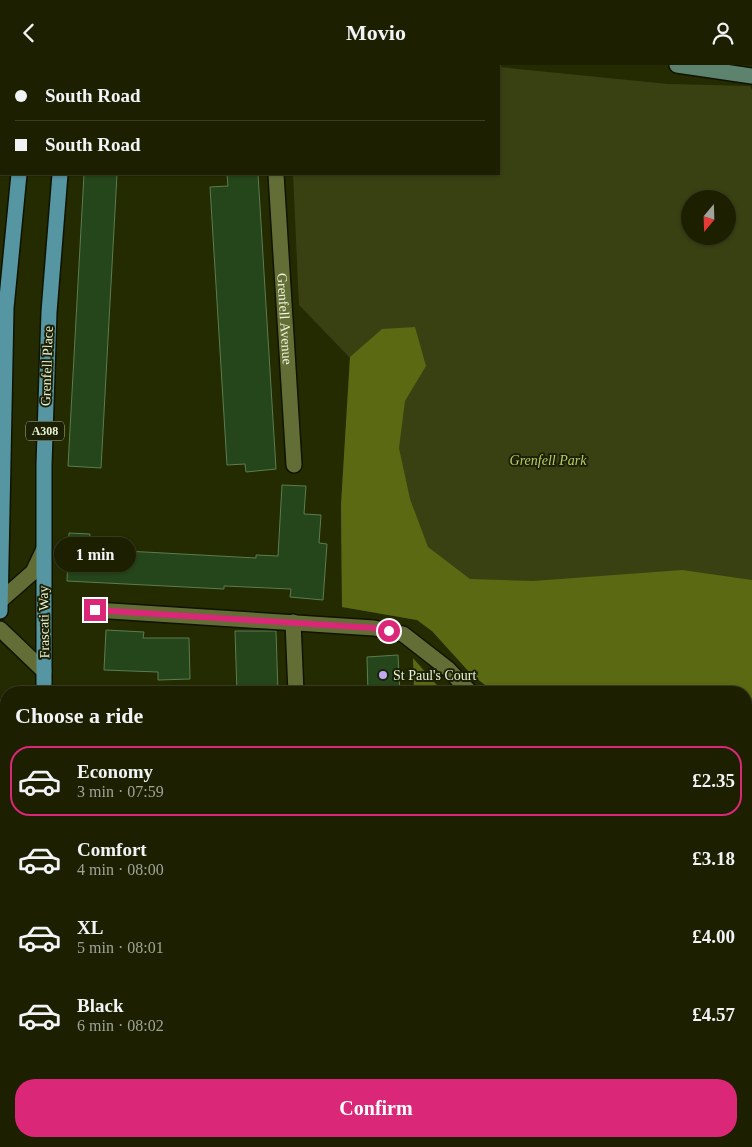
<!DOCTYPE html>
<html lang="en">
<head>
<meta charset="utf-8">
<style>
	:root { --surface:#1c2001; --page:#25280b; --text:#f1f3f6; --muted:#a0a399; --line:#3a3e23; --accent:#db2777 }
	body { margin:0; font-family:"Times New Roman",serif; background:var(--page); color:var(--text); height:100vh; display:flex; flex-direction:column; font-size:19px; white-space:nowrap }
	* { box-sizing:border-box; margin:0 }
	p { font-size:16px; color:var(--muted) }
	.icon { flex:none; width:28px; height:28px; fill:none; stroke:currentColor; stroke-width:2; stroke-linecap:round; stroke-linejoin:round }
	.map { position:relative; flex:1; overflow:hidden }
	.drawer { position:absolute; left:0px; top:621px; width:752px; height:461px; display:flex; flex-direction:column; background:var(--surface); border-radius:20px 20px 0 0; box-shadow:0 1px 4px #0004,0 0 0 1px var(--line) }
	.drawer>* { flex:none }
	.top-card { position:absolute; left:0px; top:0px; width:500px; height:110px; box-shadow:0 1px 4px #0004,0 0 0 1px var(--line); display:grid; align-content:center; height:110px; padding:0 15px; background:var(--surface) }
	.needle { width:32px; rotate:199deg }
	.tools { position:absolute; left:681px; top:125px; display:grid; gap:10px }
	.tools a { display:grid; place-items:center; width:55px; height:55px; border-radius:50%; background:var(--surface); box-shadow:0 1px 4px #0004,0 0 0 1px var(--line); font-size:25px }
	.end { position:absolute; width:22px; height:22px; margin:-11px; border:6px solid #db2777; background:#fff; box-shadow:0 0 0 2px #fff }
	.from { border-radius:50% }
	.bubble { position:absolute; height:35px; border-radius:18px; background:var(--surface); box-shadow:0 1px 4px #0004,0 0 0 1px var(--line); font-size:16px; font-weight:700; line-height:35px; text-align:center }
	.top-card b { display:flex; align-items:center; gap:18px; height:48px; font-size:19px }
	.top-card b+b { border-top:1px solid var(--line) }
	.top-card i { width:12px; height:12px; background:var(--text) }
	ul { padding:0; list-style:none }
	li { display:flex; align-items:center; gap:15px; height:70px; margin:0 10px 8px; padding:0 5px; border:2px solid transparent; border-radius:20px }
	li div { flex:1 }
	li b { display:block; font-size:19px }
	li em { font-style:normal; font-weight:700 }
	li.active { border-color:var(--accent) }
	li>.icon { width:45px; height:45px; stroke-width:1.5 }
	h2 { padding:0 15px; font-size:22px; line-height:60px }
	.button { display:flex; gap:10px; margin-top:auto; padding:10px 15px }
	.button a { flex:1; height:58px; border-radius:20px; background:var(--accent); color:#fff; font-size:20px; font-weight:700; line-height:58px; text-align:center }
	header { display:flex; justify-content:space-between; align-items:center; height:65px; padding:0 15px; background:var(--surface); font-size:22px; font-weight:700 }
	.map>svg:first-child { display:block }
</style>
</head>
<body>
<header><svg class="icon" aria-label="back" viewBox="0 0 24 24"><path d="M15 5l-7 7 7 7"/></svg>Movio<svg class="icon" aria-label="person" viewBox="0 0 24 24"><circle cx="12" cy="8" r="4"/><path d="M4 21q1-7 8-7t8 7"/></svg></header>
<div class="map">
<svg width="752" height="1082" viewBox="0 0 752 1082">
	<rect width="100%" height="100%" fill="#252b01"/>
	<!-- green -->
	<path fill="#394112" fill-rule="evenodd" d="M499 2 668 19 750 21 752 25V655L746 656V628L494 627 471 609 432 566 417 555 342 542 341 440 350 293 299 240 293 109H499ZM690 134H728V171H690Z"/>
	<!-- forest -->
	<g fill="#5b6912">
		<polygon points="415,262 426,301 405,336 399,383 410,434 428,482 470,514 533,516 682,505 752,515 752,655 746,656 746,628 494,627 471,609 432,566 417,555 342,542 341,440 350,292 382,264"/>
		<polygon points="413,593 443,627 444,627 414,627"/>
		<polygon points="413,1076 476,1076 475,1082 413,1082"/>
	</g>
	<!-- building -->
	<g fill="#25451a" stroke="#5b7d50">
		<polygon points="84,109 117,109 101,403 68,401"/>
		<polygon points="227,109 258,109 276,404 246,407 245,399 227,400 210,122 228,121"/>
		<polygon points="282,420 306,421 304,449 321,450 319,478 327,479 323,535 290,532 291,524 224,521 224,524 67,516 69,468 90,469 89,484 256,493 256,490 278,491"/>
		<polygon points="106,565 144,567 143,573 189,573 190,614 158,615 158,607 104,605"/>
		<polygon points="235,566 276,566 278,628 237,628"/>
		<polygon points="398,590 400,628 368,628 367,592"/>
	</g>
	<g fill="none" stroke-linecap="round" stroke-linejoin="round">
		<!-- lane casing -->
		<g stroke="#0f1300" stroke-width="12">
			<g id="lane">
				<polyline points="351,1 352,0"/>
				<polyline points="0,1033 6,1032"/>
				<polyline points="402,1082 402,1076"/>
			</g>
		</g>
		<!-- street casing -->
		<g stroke="#0f1300" stroke-width="18">
			<g id="street">
				<polyline points="266,0 267,1"/>
				<path id="s1" d="M276 109 294 400"/>
				<polyline points="0,536 33,507 43,486"/>
				<polyline points="95,545 374,563 403,569 448,604 471,628"/>
				<polyline points="293,557 296,628"/>
				<polyline points="0,564 44,606"/>
				<polyline points="746,675 752,673"/>
				<polyline points="746,960 752,960"/>
				<polyline points="617,1082 617,1076"/>
			</g>
		</g>
		<!-- secondary casing -->
		<g stroke="#0f1300" stroke-width="18">
			<g id="secondary">
				<polyline points="677,0 752,11"/>
				<polyline points="40,1 47,0"/>
			</g>
		</g>
		<!-- primary casing -->
		<g stroke="#0f1300" stroke-width="18">
			<g id="primary">
				<polyline points="65,1 65,0"/>
				<polyline points="0,6 1,7"/>
				<polyline points="0,546 6,243 19,109"/>
				<polyline points="44,628 44,400 49,247 60,109"/>
				<polyline points="0,642 6,705"/>
				<polyline points="17,1076 17,1082"/>
				<polyline points="49,1082 49,1076"/>
			</g>
		</g>
		<!-- lane -->
		<use href="#lane" stroke="#636e37" stroke-width="10"/>
		<!-- street -->
		<use href="#street" stroke="#636e37" stroke-width="15"/>
		<!-- secondary -->
		<use href="#secondary" stroke="#5d826d" stroke-width="15"/>
		<!-- primary -->
		<use href="#primary" stroke="#5695a2" stroke-width="15"/>
	</g>
	<g fill="none" stroke-linecap="round" stroke-linejoin="round">
		<!-- route -->
		<polyline stroke="#db2777" stroke-width="6" points="95,545 374,563 389,566"/>
	</g>
	<!-- markers -->
	<circle fill="#c0a8f3" stroke="#1c2105" stroke-width="2" cx="383" cy="610" r="5"/>
	<g text-anchor="middle" dominant-baseline="central" stroke-width="4" stroke-linejoin="round" paint-order="stroke">
		<!-- shield labels -->
		<rect fill="#1c2105" stroke="#acb396" stroke-width="1" x="26" y="356.5" width="38" height="19" rx="4"/>
		<g font-size="12" font-weight="bold" fill="#eaf1d4">
			<text x="45" y="366">A308</text>
		</g>
		<!-- street labels -->
		<g font-size="14" fill="#eaf1d4" stroke="#1c2105">
			<text stroke="none"><textPath href="#s1" startOffset="145">Grenfell Avenue</textPath></text>
			<text transform="translate(47 301) rotate(-88)">Grenfell Place</text>
			<text transform="translate(44 557) rotate(-91)">Frascati Way</text>
		</g>
		<!-- park labels -->
		<g font-size="14" font-style="italic" fill="#b9ce60" stroke="#1c2105">
			<text x="548" y="395">Grenfell Park</text>
		</g>
		<!-- poi labels -->
		<g font-size="14" fill="#eaf1d4" stroke="#1c2105" text-anchor="start">
			<text x="393" y="610">St Paul's Court</text>
		</g>
	</g>
</svg>
<div class="tools">
<a><svg class="needle" viewBox="-14 -14 28 28"><path d="M0-13l5 13h-10z" fill="#e53935"/><path d="M0 13l5-13h-10z" fill="#a0a399"/></svg></a>
</div>
<i class="end from" style="left:389px;top:566px"></i>
<i class="end" style="left:95px;top:545px"></i>
<div class="bubble" style="left:54px;top:472px;width:82px">1 min</div>
<div class="top-card">
<b><i class="from"></i>South Road</b>
<b><i></i>South Road</b>
</div>
<section class="drawer">
<h2>Choose a ride</h2>
<ul>
<li class="active"><svg class="icon" aria-label="car" viewBox="0 0 24 24"><path d="M5 17H2v-5l4-1 3-4h7l3 4 3 1v5h-3M9 17h6M6 11h13"/><circle cx="7" cy="17" r="2"/><circle cx="17" cy="17" r="2"/></svg><div><b>Economy</b><p>3 min · 07:59</p></div><em>£2.35</em></li>
<li><svg class="icon" aria-label="car" viewBox="0 0 24 24"><path d="M5 17H2v-5l4-1 3-4h7l3 4 3 1v5h-3M9 17h6M6 11h13"/><circle cx="7" cy="17" r="2"/><circle cx="17" cy="17" r="2"/></svg><div><b>Comfort</b><p>4 min · 08:00</p></div><em>£3.18</em></li>
<li><svg class="icon" aria-label="car" viewBox="0 0 24 24"><path d="M5 17H2v-5l4-1 3-4h7l3 4 3 1v5h-3M9 17h6M6 11h13"/><circle cx="7" cy="17" r="2"/><circle cx="17" cy="17" r="2"/></svg><div><b>XL</b><p>5 min · 08:01</p></div><em>£4.00</em></li>
<li><svg class="icon" aria-label="car" viewBox="0 0 24 24"><path d="M5 17H2v-5l4-1 3-4h7l3 4 3 1v5h-3M9 17h6M6 11h13"/><circle cx="7" cy="17" r="2"/><circle cx="17" cy="17" r="2"/></svg><div><b>Black</b><p>6 min · 08:02</p></div><em>£4.57</em></li>
</ul>
<div class="button"><a>Confirm</a></div>
</section>
</div>
</body>
</html>
